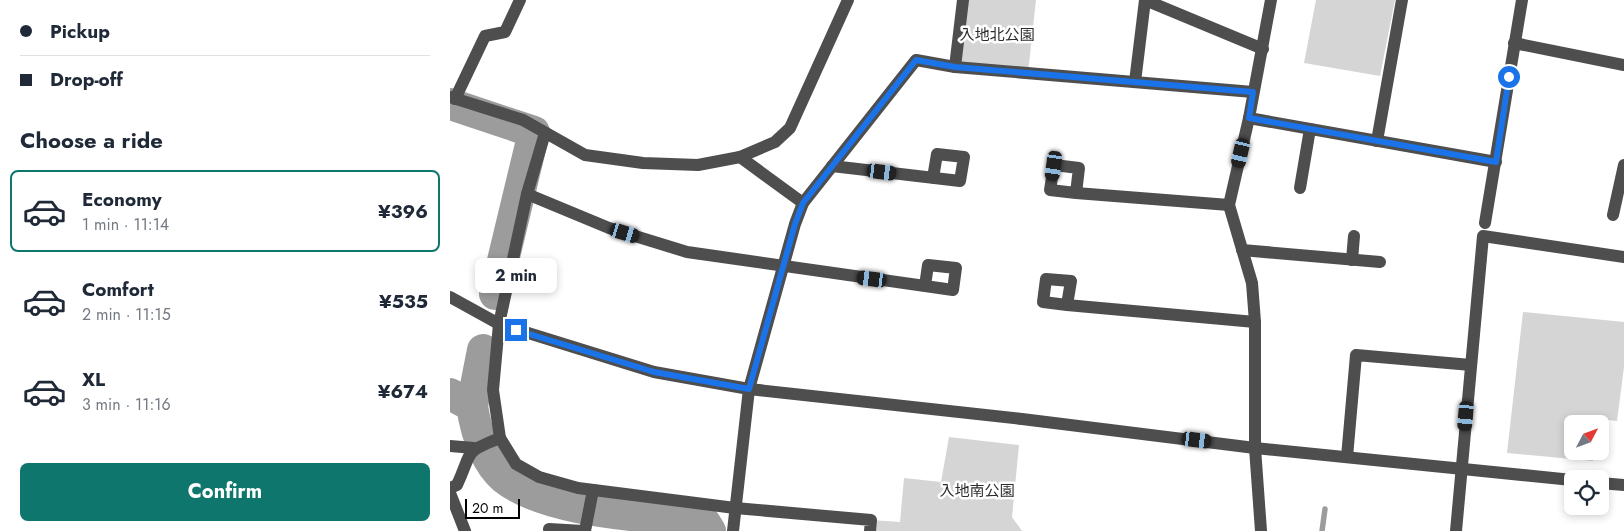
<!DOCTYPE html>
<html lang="en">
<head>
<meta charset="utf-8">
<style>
	:root { --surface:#fff; --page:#f6f6f7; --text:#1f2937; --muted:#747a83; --line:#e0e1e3; --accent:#0f766e }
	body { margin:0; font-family:Jost,"Noto Sans JP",sans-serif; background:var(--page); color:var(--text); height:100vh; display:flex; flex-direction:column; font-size:19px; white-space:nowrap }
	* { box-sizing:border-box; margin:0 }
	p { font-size:16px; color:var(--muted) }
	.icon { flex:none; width:28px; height:28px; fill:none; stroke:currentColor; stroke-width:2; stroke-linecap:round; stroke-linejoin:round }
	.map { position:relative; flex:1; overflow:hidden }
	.details { display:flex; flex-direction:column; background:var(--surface); width:450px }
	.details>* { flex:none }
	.top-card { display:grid; align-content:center; height:110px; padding:0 20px; background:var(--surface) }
	.needle { width:32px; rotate:49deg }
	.tools { position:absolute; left:1114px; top:415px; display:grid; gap:10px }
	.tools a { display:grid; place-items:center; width:45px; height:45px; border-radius:8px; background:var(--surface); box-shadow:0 2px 8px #0003; font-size:25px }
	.scale { position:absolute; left:15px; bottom:12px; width:55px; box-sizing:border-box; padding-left:5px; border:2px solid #000; border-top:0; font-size:14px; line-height:18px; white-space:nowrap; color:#000; -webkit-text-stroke:4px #fff; paint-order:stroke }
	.end { position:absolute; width:22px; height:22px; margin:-11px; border:6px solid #1a73e8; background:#fff; box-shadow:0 0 0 2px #fff }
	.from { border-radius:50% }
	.bubble { position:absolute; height:35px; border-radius:8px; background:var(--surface); box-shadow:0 2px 8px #0003; font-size:16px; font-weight:700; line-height:35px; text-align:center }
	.car { position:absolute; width:15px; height:30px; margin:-15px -8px; border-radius:6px; box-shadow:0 0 4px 1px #0007; background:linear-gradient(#222 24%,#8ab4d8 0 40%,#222 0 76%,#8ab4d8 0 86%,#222 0) }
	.top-card b { display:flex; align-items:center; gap:18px; height:48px; font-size:19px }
	.top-card b+b { border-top:1px solid var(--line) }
	.top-card i { width:12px; height:12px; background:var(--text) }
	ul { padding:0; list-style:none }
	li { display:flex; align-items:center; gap:15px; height:82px; margin:0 10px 8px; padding:0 10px; border:2px solid transparent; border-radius:8px }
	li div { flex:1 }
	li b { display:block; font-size:19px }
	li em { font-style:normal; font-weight:700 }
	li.current { border-color:var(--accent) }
	li>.icon { width:45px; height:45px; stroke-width:1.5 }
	h2 { padding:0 20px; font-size:22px; line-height:60px }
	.button { display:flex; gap:10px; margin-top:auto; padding:10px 20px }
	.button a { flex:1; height:58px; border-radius:8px; background:var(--accent); color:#fff; font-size:20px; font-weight:700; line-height:58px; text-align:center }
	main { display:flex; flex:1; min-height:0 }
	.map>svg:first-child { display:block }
</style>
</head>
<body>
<main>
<section class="details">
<div class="top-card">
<b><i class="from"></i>Pickup</b>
<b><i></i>Drop-off</b>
</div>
<h2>Choose a ride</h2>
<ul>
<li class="current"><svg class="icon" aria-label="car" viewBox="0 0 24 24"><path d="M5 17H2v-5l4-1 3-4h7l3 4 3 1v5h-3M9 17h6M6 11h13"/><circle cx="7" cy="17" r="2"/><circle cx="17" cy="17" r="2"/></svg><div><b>Economy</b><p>1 min · 11:14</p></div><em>¥396</em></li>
<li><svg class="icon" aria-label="car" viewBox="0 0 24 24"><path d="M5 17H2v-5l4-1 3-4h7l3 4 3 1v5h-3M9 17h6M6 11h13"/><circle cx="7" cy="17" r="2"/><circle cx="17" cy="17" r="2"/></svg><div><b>Comfort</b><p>2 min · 11:15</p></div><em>¥535</em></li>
<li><svg class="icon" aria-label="car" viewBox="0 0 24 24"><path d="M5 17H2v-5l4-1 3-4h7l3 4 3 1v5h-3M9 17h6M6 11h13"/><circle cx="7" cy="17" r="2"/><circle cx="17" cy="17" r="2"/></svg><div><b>XL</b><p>3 min · 11:16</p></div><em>¥674</em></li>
</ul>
<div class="button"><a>Confirm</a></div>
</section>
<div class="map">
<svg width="1174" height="531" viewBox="0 0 1174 531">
	<rect width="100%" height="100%" fill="#fff"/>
	<!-- green -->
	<g fill="#d5d5d5">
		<polygon points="513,0 586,0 578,73 505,67"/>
		<polygon points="866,0 945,0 930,76 854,63"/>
		<polygon points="1073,312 1174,322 1174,367 1167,421 1148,419 1148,424 1122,424 1122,451 1144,451 1143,461 1057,453"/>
		<polygon points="499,437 569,445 562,517 572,531 420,531 421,520 450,522 454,478 491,482"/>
	</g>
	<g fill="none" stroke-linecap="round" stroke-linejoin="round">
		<!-- stream -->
		<polyline stroke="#9c9c9c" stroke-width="5.5" points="872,531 875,509"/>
		<!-- river -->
		<g stroke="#9c9c9c" stroke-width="32">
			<polyline points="0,104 84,132 45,294"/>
			<path d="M0 394 22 406C26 431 34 461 54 478 97 513 200 516 255 523L260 531"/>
			<polyline points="22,406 33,350"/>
		</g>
		<!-- minor -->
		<g stroke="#4e4e4e" stroke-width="12">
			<polyline points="695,0 813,49"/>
			<polyline points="1064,43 1174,65"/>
			<polyline points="505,67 513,0"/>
			<polyline points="685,82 695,0"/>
			<polyline points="0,97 73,120 135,155 193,163 248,165 290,157 325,142 340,128 398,0"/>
			<polyline points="5,99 35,36 55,32 70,0"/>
			<polyline points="799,118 1046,162"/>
			<polyline points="95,133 77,194 49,324 43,390 50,438 66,464 89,477 128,488 285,508 421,520 420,531"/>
			<polyline points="927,141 952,0"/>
			<polyline points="290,157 353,203"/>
			<polyline points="382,166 510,181 514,157 487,154 483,178"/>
			<polyline points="850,188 860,129"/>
			<polyline points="626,193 629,168 604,165 600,190 626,193 779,205"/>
			<polyline points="77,194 159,228 237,252 503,290 506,268 478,265 475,286"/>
			<polyline points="1163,215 1174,165"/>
			<polyline points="1035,223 1072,0"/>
			<polyline points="792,250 930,262"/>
			<polyline points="902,260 904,236"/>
			<polyline points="0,297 49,324 204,372 299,389 572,419 805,448 1122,480"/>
			<polyline points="617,305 621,281 596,279 593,302 617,305 805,322"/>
			<polyline points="0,446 24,448"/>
			<polyline points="897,457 906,355 1021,365"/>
			<polyline points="1150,483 1174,485"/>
			<path d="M0 488 7 485C23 451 12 453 50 438"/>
			<polyline points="0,493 15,531"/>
			<polyline points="99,529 133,531"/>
			<polyline points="135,531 143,490"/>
			<polyline points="283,531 299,389 345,224 353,203 466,60 505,67 803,92"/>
			<polyline points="811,531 805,448 805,322 802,283 779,205 799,118 821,0"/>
			<polyline points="1006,531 1033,236 1174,257"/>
		</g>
	</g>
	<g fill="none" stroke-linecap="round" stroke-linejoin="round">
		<!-- route -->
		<polyline stroke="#1a73e8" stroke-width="6" points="66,330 204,372 299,389 345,224 353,203 466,60 505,67 803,92 799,118 1046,162 1059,77"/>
	</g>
	<g text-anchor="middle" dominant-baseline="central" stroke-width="5" stroke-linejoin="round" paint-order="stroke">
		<!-- park labels -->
		<g font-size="15" fill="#2c2c2c" stroke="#fff">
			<text x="547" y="35">入地北公園</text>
			<text x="527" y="491">入地南公園</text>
		</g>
	</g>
</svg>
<div class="tools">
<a><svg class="needle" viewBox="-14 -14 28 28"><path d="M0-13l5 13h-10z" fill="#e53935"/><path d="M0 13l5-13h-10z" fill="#747a83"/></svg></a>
<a><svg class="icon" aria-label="locate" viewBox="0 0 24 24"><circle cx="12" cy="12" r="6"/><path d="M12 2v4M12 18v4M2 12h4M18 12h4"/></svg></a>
</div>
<div class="scale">20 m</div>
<i class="end from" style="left:1059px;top:77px"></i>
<i class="end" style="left:66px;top:330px"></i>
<div class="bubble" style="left:25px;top:258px;width:82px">2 min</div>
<i class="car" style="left:791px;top:153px;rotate:193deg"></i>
<i class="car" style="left:604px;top:166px;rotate:188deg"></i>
<i class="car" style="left:432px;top:172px;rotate:97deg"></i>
<i class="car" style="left:175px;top:233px;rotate:107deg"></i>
<i class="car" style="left:422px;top:279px;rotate:277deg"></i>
<i class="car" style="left:1016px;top:416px;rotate:185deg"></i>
<i class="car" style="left:747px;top:440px;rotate:97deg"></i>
</div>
</main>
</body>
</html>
